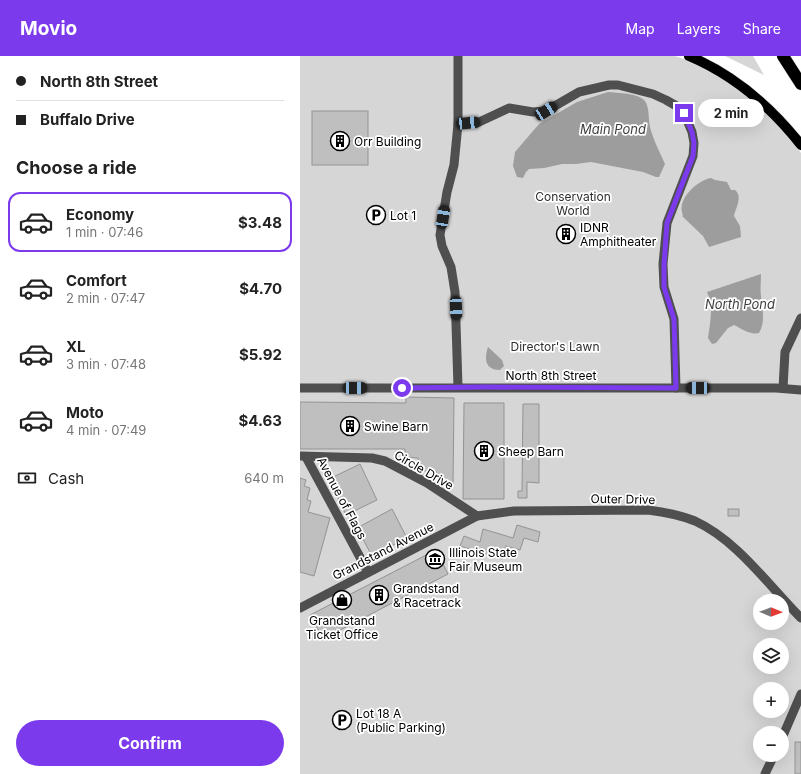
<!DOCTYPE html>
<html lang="en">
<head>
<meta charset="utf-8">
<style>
	:root { --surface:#fff; --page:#f2f2f2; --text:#222; --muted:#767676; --line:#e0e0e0; --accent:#7c3aed }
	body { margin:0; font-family:Inter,sans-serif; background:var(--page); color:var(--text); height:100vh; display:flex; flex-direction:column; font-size:15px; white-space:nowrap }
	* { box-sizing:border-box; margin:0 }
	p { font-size:13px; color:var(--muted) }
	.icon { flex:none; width:22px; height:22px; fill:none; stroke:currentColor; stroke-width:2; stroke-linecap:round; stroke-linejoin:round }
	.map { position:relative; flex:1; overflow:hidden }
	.details { display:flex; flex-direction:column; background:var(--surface); width:300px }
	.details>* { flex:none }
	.hud { display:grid; align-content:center; height:88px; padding:0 16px; background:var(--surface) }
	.needle { width:26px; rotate:91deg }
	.tools { position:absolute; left:453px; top:538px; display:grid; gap:8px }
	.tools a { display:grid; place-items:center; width:36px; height:36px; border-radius:50%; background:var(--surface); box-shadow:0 4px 16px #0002; font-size:20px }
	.end { position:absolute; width:18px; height:18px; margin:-9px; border:5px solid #7c3aed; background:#fff; box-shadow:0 0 0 2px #fff }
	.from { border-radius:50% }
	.bubble { position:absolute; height:28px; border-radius:14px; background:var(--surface); box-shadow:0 4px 16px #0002; font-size:13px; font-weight:700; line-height:28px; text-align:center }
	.car { position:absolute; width:12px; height:24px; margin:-12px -6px; border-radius:5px; box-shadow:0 0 3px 1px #0007; background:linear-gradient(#222 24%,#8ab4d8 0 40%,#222 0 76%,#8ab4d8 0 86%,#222 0) }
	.hud b { display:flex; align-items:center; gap:14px; height:38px; font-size:15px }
	.hud b+b { border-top:1px solid var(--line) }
	.hud i { width:10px; height:10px; background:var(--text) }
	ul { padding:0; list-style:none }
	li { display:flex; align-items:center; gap:12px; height:60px; margin:0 8px 6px; padding:0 8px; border:2px solid transparent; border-radius:12px }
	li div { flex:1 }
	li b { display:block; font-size:15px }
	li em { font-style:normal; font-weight:700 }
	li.active { border-color:var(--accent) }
	li>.icon { width:36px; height:36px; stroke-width:1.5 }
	h2 { padding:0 16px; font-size:18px; line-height:48px }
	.pay { display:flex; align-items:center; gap:10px; height:44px; padding:0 16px; font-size:15px }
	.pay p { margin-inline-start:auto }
	.action { display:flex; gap:8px; margin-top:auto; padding:8px 16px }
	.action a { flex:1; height:46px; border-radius:24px; background:var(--accent); color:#fff; font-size:16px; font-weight:700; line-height:46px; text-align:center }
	header { display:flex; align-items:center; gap:24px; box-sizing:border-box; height:56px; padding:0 20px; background:var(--accent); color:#fff }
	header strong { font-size:19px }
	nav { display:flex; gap:22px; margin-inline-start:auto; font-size:14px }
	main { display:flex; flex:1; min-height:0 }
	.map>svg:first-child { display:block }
</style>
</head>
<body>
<header>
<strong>Movio</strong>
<nav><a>Map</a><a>Layers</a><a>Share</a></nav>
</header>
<main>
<section class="details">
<div class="hud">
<b><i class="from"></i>North 8th Street</b>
<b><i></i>Buffalo Drive</b>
</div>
<h2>Choose a ride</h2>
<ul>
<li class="active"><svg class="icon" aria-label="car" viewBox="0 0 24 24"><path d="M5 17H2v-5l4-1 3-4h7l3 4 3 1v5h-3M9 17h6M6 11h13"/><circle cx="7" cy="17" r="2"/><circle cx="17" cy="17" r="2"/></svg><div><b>Economy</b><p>1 min · 07:46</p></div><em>$3.48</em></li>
<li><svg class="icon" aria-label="car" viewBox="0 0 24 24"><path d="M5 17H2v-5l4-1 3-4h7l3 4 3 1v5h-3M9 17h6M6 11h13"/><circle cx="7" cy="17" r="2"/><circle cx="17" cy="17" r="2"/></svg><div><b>Comfort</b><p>2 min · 07:47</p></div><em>$4.70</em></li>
<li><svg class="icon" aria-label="car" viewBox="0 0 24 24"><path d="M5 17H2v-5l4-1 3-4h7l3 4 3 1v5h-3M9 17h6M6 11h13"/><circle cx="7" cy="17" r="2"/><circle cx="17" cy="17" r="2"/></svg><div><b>XL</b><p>3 min · 07:48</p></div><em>$5.92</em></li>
<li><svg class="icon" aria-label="car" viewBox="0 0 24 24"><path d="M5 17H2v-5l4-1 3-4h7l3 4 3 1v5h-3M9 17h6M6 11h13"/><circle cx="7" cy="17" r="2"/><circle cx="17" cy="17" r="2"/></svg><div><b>Moto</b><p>4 min · 07:49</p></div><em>$4.63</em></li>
</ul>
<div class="pay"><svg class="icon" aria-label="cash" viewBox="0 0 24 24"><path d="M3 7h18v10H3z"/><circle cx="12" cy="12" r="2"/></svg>Cash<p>640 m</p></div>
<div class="action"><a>Confirm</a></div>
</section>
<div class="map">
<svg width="501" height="718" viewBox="0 0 501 718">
	<rect width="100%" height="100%" fill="#fff"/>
	<!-- green -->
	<g fill="#d6d6d6" fill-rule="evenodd">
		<path d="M0 0H375C423 15 474 55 501 97V718H0ZM460 545H482V567H460ZM460 589H482V611H460ZM460 633H482V655H460ZM460 677H482V699H460Z"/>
		<polygon points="425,0 453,0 464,19"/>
	</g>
	<!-- water -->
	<g fill="#9d9d9d">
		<path d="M308 36C318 37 337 37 344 44 350 50 348 63 350 71 353 84 360 96 365 108L359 121H356L343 116 291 106 276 108H262L244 112 229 113 226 116 223 122 217 121 213 110 215 96 239 68 277 46Z"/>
		<path d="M411 122 415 124 427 126 431 134H435C443 141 436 151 434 160L440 170 441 181 409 191 403 180 382 160 383 159C376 143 398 124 411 122Z"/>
		<path d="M461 218C461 225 460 233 461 240 462 254 466 264 459 277 450 279 442 273 434 269L428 272 416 287 412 288 408 282C410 266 414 251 407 236Z"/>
		<path d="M188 291 202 304 204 310 200 314C185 314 184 303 188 291Z"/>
	</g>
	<!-- building -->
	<g fill="#bfbfbf" stroke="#939393">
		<rect x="12" y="55" width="56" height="54"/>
		<polygon points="106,341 154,342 153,429 140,428 136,425 136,415 118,415 118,402 105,401 105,393 0,393 0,346 106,347"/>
		<polygon points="164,347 204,347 204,443 163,443"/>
		<polygon points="223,348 239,348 239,427 227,426 227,442 218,442 218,435 222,435"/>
		<polygon points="60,408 77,444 46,459 29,423"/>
		<polygon points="0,422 6,424 4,430 10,432 7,444 11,445 8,456 30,462 14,520 0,516"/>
		<polygon points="92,453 107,482 72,500 57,472"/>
		<rect x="428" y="453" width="11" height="7"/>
		<polygon points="217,469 240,476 238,486 224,482 220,494 206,490 202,503 160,490 164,480 180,486 183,473 213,482"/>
		<polygon points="136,494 148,518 23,583 10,559"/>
		<rect x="495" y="686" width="6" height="32"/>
	</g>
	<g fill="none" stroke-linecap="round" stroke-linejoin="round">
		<!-- major casing -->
		<g stroke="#dbdbdb" stroke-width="11">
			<path id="major" d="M389 0C434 19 471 51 501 89"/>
		</g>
		<!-- highway casing -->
		<g stroke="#dbdbdb" stroke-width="13">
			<polyline id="highway" points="483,0 501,28"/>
		</g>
		<!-- minor -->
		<g stroke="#4f4f4f" stroke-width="9">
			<polyline points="158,0 158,68 154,109 147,136 140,179 142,190 151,211 155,236 158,331"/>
			<polyline points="158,68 177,67 209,52 233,56 246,55 279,36 309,29 318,29 353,38 366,44 380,52 384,57 392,76 394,87 393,100 367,167 363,208 364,231 374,263 376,332"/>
			<polyline points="0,332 476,332 501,334"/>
			<polyline points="483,332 485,296 501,262"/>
			<polyline points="0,400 72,402 85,405 127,427 177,460"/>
			<polyline points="6,401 68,516"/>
			<path d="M0 552 177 460 214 455 348 454C364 456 380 459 395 465 437 484 469 530 501 562"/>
			<polyline points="482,682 501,638"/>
			<polyline points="465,718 474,699"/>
		</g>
		<!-- major -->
		<use href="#major" stroke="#000" stroke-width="10"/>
		<!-- highway -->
		<use href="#highway" stroke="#000" stroke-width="12"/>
	</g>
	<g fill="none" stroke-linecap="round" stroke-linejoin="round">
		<!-- route -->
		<polyline stroke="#7c3aed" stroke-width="5" points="102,332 184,331 376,332 374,263 364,231 364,208 367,167 393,100 394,87 392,76 384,57"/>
	</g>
	<!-- icons -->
	<defs>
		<g id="building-ring" transform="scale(1)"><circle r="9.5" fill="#fff" stroke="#000" stroke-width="1.5"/><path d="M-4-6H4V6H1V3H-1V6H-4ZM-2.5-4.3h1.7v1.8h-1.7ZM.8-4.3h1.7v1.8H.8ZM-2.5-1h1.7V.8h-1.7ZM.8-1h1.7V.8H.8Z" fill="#000"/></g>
		<g id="parking-ring" transform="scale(1)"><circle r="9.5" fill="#fff" stroke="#000" stroke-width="1.5"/><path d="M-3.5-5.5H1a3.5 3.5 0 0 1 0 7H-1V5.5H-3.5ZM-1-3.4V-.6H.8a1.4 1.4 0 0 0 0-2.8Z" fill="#000"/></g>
		<g id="museum-ring" transform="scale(1)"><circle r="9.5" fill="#fff" stroke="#000" stroke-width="1.5"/><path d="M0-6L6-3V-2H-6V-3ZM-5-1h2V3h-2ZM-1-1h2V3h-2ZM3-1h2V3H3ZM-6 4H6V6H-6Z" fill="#000"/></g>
		<g id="shop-ring" transform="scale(1)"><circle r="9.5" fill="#fff" stroke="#000" stroke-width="1.5"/><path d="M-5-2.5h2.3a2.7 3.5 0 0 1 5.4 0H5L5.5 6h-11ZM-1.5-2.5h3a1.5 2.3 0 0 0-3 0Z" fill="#000"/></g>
	</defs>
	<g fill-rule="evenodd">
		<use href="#building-ring" x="40" y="85"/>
		<use href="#parking-ring" x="76" y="159"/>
		<use href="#building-ring" x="266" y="178"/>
		<use href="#building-ring" x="50" y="370"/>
		<use href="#building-ring" x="184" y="395"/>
		<use href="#museum-ring" x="135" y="503"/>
		<use href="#building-ring" x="79" y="539"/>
		<use href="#shop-ring" x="42" y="544"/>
		<use href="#parking-ring" x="42" y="664"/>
	</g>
	<g text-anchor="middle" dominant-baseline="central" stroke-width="3.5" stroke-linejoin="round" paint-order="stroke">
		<!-- poi labels -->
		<g font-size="12" fill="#000" stroke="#fff" text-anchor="start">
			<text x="54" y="85">Orr Building</text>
			<text x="90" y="159">Lot 1</text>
			<text x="280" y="171">IDNR<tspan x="280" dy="14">Amphitheater</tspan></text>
			<text x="64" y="370">Swine Barn</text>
			<text x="198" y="395">Sheep Barn</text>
			<text x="149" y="496">Illinois State<tspan x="149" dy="14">Fair Museum</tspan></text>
			<text x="93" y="532">Grandstand<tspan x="93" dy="14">&amp; Racetrack</tspan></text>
			<text x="42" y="564" text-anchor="middle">Grandstand<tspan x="42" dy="14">Ticket Office</tspan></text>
			<text x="56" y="657">Lot 18 A<tspan x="56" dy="14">(Public Parking)</tspan></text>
		</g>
		<!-- park labels -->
		<g font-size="12" fill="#2d2d2d" stroke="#fff">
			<text x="273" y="140">Conservation<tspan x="273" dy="14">World</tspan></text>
			<text x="255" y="290">Director's Lawn</text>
		</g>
		<!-- street labels -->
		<g font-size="12" fill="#000" stroke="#fff">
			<text x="251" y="319">North 8th Street</text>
			<text transform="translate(124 414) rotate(30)">Circle Drive</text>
			<text transform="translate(42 442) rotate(62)">Avenue of Flags</text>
			<text transform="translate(323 443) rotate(1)">Outer Drive</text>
			<text transform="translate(83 495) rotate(-27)">Grandstand Avenue</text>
		</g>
		<!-- water labels -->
		<g font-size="13" font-style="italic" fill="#3e3e3e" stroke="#fff">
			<text x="313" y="73">Main Pond</text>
			<text x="440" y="248">North Pond</text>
		</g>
	</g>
</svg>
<div class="tools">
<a><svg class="needle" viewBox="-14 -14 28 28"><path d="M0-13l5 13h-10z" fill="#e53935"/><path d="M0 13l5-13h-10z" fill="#767676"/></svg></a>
<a><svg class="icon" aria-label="layers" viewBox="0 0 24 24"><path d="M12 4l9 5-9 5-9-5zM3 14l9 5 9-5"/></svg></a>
<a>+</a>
<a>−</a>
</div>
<i class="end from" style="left:102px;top:332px"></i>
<i class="end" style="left:384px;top:57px"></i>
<div class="bubble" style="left:398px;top:43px;width:66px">2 min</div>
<i class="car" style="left:246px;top:55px;rotate:58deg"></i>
<i class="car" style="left:168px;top:67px;rotate:85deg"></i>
<i class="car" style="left:143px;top:161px;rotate:9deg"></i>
<i class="car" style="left:156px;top:252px;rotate:178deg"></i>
<i class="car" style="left:55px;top:332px;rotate:90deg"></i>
<i class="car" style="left:398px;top:332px;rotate:271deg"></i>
</div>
</main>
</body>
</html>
